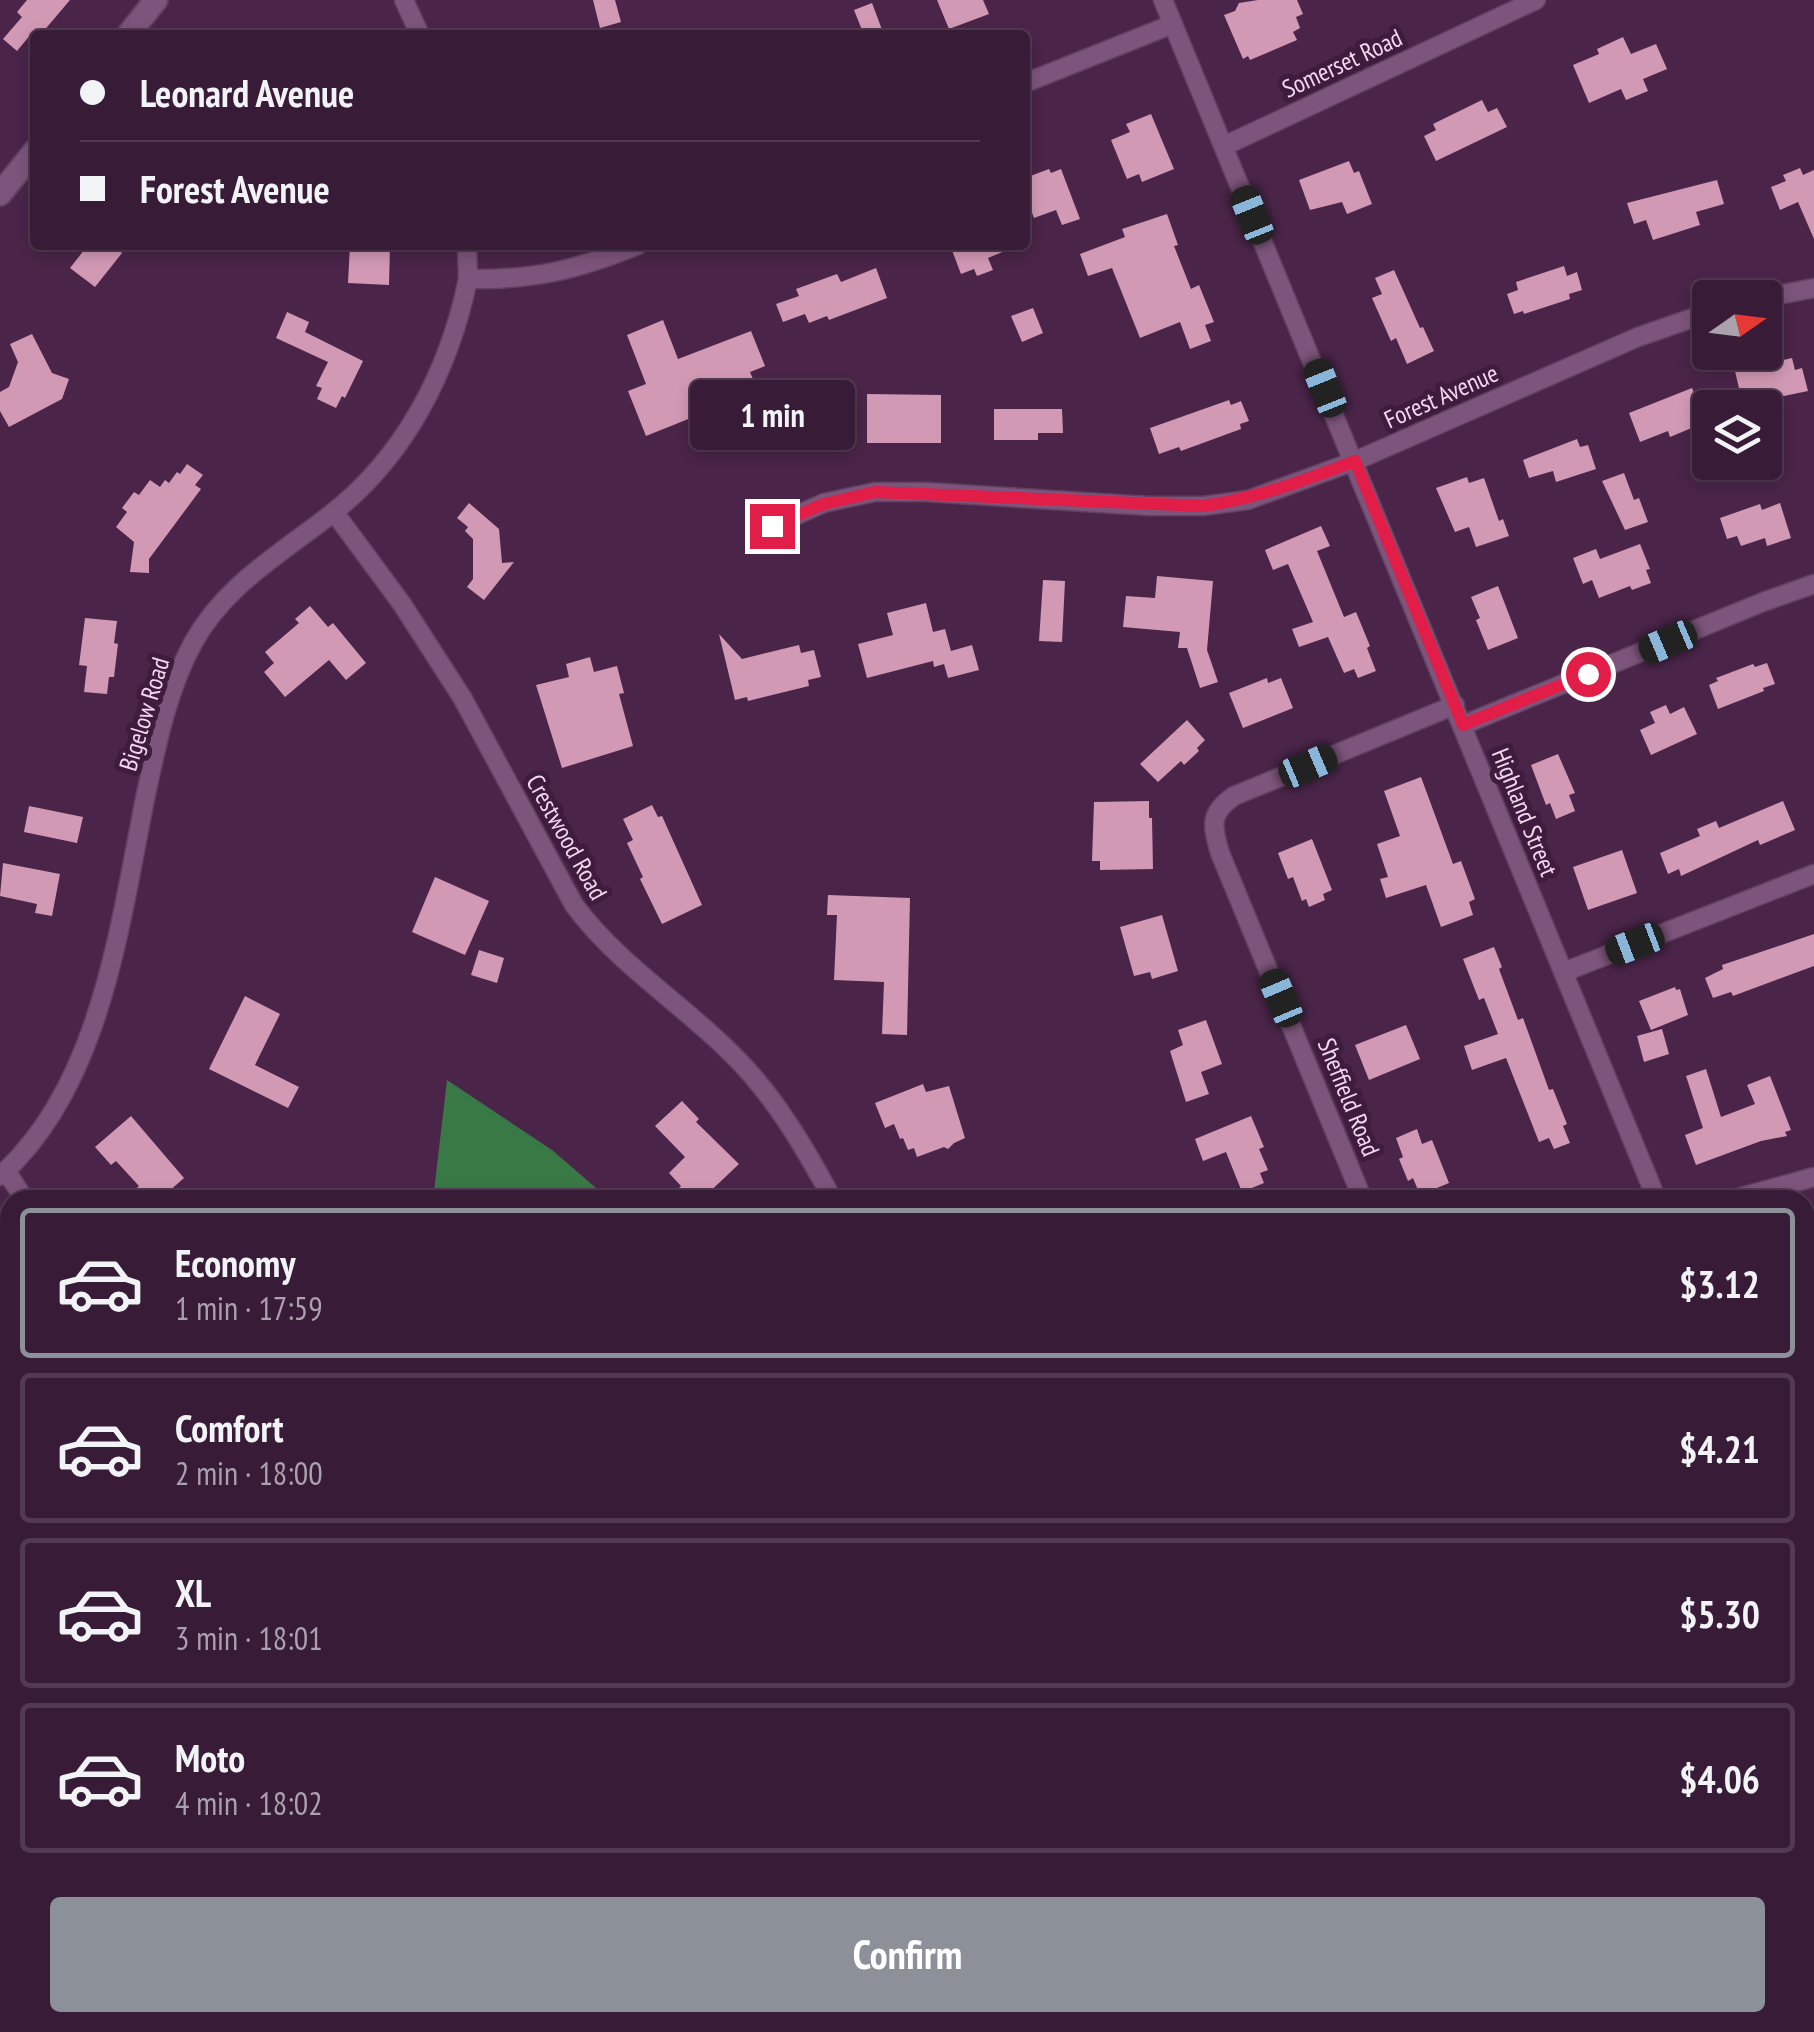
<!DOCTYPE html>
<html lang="en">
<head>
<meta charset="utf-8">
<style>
	:root { --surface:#381c37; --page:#3f253f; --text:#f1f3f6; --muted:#aba1ad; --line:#523a52; --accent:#8c9099 }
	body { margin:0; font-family:"PT Sans Narrow",sans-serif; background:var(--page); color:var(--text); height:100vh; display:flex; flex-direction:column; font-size:38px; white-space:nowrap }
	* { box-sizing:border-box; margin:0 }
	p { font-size:32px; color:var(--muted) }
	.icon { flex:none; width:55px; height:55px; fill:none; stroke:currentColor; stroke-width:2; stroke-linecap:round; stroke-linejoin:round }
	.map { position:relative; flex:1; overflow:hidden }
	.details { position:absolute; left:0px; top:1190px; width:1815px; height:842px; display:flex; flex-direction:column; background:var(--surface); border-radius:30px 30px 0 0; box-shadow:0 5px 15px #0003,0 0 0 2px var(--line) }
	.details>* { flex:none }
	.hud { position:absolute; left:30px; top:30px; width:1000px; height:220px; border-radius:10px; box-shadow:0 5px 15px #0003,0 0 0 2px var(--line); display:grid; align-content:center; height:220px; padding:0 50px; background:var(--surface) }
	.needle { width:65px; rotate:76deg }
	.buttons { position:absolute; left:1692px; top:280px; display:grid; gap:20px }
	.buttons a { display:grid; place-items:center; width:90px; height:90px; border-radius:10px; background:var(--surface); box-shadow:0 5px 15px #0003,0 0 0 2px var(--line); font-size:50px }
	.end { position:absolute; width:45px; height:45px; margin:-22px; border:12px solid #e11d48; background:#fff; box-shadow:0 0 0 5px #fff }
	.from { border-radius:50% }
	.bubble { position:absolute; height:70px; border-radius:10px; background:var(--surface); box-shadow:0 5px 15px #0003,0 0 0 2px var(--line); font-size:32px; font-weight:800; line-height:70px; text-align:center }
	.car { position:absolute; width:30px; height:60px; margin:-30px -15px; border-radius:12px; box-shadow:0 0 8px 2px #0007; background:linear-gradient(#222 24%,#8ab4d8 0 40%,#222 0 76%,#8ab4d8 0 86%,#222 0) }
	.hud b { display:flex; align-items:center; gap:35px; height:95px; font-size:38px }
	.hud b+b { border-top:2px solid var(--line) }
	.hud i { width:25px; height:25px; background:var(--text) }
	ul { padding:18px 0 0; list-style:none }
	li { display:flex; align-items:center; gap:30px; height:150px; margin:0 20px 15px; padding:0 30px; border:5px solid var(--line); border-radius:10px }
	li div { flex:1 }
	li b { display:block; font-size:38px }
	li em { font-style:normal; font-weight:800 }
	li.active { border-color:var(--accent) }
	li>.icon { width:90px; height:90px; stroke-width:1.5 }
	.primary-button { display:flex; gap:20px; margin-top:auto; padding:20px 50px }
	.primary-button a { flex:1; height:115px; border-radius:10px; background:var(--accent); color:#fff; font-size:40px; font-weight:800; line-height:115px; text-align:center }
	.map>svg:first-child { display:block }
</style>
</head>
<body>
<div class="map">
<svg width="1814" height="2032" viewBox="0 0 1814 2032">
	<rect width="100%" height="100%" fill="#4a2549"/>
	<!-- forest -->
	<polygon fill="#397946" points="447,1080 552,1150 610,1200 433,1200"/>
	<!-- building -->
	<g fill="#d299b5">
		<polygon points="27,0 70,0 42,33 36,28 17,51 3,39 22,17 17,12"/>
		<polygon points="593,0 615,0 621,22 600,28"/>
		<polygon points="937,0 983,0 989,14 949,29"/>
		<polygon points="1258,0 1297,0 1303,14 1296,17 1300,28 1293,32 1297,40 1250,60 1248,56 1243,59 1224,15 1235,11 1239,3"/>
		<polygon points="872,3 884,35 864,35 854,10"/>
		<polygon points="1623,37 1631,54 1656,44 1667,69 1643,79 1648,91 1626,100 1621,89 1589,103 1573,65 1599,54 1597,49"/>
		<polygon points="1482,100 1488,112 1497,108 1507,127 1436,161 1424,136 1436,130 1433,124"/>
		<polygon points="1151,114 1174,169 1142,182 1139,174 1127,179 1111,140 1130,132 1126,124"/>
		<polygon points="1349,161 1354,173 1359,171 1372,204 1347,214 1342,202 1310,210 1299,180"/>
		<polygon points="1800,168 1803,175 1814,170 1814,239 1798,202 1780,210 1771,187 1786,181 1783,175"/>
		<polygon points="1049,169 1051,173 1061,169 1080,219 1062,225 1056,210 1034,218 1025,194 1025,178"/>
		<polygon points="1717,180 1724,204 1696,212 1700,225 1653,240 1646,220 1634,224 1627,203"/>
		<polygon points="1167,214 1178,245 1174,246 1191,289 1199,285 1214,322 1205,325 1211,341 1190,349 1180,322 1140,338 1112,268 1088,276 1080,254 1125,237 1122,229"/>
		<polygon points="88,245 112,245 122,253 95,287 70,268"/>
		<polygon points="350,245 390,245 389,285 348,283"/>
		<polygon points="950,245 1019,245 988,258 993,270 977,276 974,269 961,274"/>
		<polygon points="1564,266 1567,276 1577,272 1582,290 1569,294 1570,299 1524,314 1523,311 1514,314 1507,294 1518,290 1516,282"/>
		<polygon points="876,268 887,298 829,320 827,316 809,323 805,314 783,322 776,304 799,296 796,289 837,274 841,282"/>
		<polygon points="1394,270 1420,328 1423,327 1434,351 1407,364 1396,338 1391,341 1372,298 1382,294 1375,278"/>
		<polygon points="1033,308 1043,333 1022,342 1011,316"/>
		<polygon points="287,312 309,322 305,332 363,361 345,398 342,396 336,408 317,399 322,388 316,386 328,362 276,338"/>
		<polygon points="663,320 678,359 751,331 765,366 750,372 758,391 646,436 628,391 646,384 627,335"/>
		<polygon points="32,334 52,373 69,379 62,399 9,427 0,411 0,392 9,387 18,362 10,344"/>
		<polygon points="1792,358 1795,370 1802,368 1808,391 1779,397 1778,392 1742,401 1735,371"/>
		<polygon points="1692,388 1706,422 1670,437 1668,431 1640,442 1629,413"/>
		<polygon points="867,394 941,395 941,443 867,443"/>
		<polygon points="1229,400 1231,405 1241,401 1249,421 1240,424 1241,429 1181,451 1179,447 1159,454 1150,428"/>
		<polygon points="994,409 1062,409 1063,433 1038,433 1038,440 994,440"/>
		<polygon points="1577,439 1580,447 1588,445 1596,469 1556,482 1553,471 1529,478 1523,460"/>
		<polygon points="187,464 203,475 195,485 201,489 149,559 149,573 130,572 134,542 116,527 127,512 122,508 134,492 139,495 150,480 160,487 165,480 169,483 177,472 180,474"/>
		<polygon points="1624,473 1634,500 1639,498 1648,522 1625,530 1602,481"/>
		<polygon points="1467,477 1469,483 1484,478 1499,521 1503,519 1509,536 1476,547 1469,527 1455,532 1436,488"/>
		<polygon points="469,503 499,529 502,563 514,562 484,600 467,587 473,579 473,539 465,531 468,527 457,518"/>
		<polygon points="1780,503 1791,538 1767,546 1765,538 1741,546 1737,536 1727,539 1720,518 1760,504 1762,510"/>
		<polygon points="1321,526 1330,546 1317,551 1344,617 1356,612 1370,646 1367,648 1376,671 1358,678 1354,669 1344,673 1328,637 1299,647 1292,629 1313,622 1288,564 1273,570 1265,550"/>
		<polygon points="1640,544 1650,569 1646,570 1651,583 1632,590 1630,586 1599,598 1592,580 1583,584 1573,558 1596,549 1600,559"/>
		<polygon points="1157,576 1213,581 1207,650 1218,682 1200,688 1187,648 1178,648 1180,632 1123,627 1126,596 1155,598"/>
		<polygon points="1043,580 1065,581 1062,642 1039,641"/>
		<polygon points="1498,586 1518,638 1488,650 1476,620 1480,618 1471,597"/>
		<polygon points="926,603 933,632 945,629 951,651 972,645 979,670 948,678 944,664 934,667 933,661 867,678 858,644 893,635 887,613"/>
		<polygon points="310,606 328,627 333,623 366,663 346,680 329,660 285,697 264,672 274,663 265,652 299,623 295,619"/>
		<polygon points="85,618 117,621 114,643 118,644 114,677 109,677 107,694 84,692 87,666 79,665"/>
		<polygon points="719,634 742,659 799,645 801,653 814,650 821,677 808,680 809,686 748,701 747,697 735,700"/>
		<polygon points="590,657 594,672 617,666 624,693 619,694 633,746 562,768 536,685 569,677 566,664"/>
		<polygon points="1767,663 1775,684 1763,688 1764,691 1718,709 1709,685 1718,681 1716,678 1753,664 1755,667"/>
		<polygon points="1267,678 1268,683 1281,678 1293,708 1243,728 1229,693"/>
		<polygon points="1666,705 1670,714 1684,707 1697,734 1651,755 1640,730 1655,723 1650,712"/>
		<polygon points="1187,720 1205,740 1197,748 1199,751 1184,765 1181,761 1158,782 1140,764"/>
		<polygon points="1558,754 1575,793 1569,795 1575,811 1556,819 1550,803 1546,805 1531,765"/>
		<polygon points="1421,777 1453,864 1461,861 1475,899 1469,902 1473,915 1441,927 1426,885 1386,898 1380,879 1388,877 1377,844 1400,836 1384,791"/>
		<polygon points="1149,801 1149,818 1152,818 1153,869 1100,870 1100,861 1092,861 1094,802"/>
		<polygon points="1783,801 1795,830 1760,845 1758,840 1681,876 1679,869 1668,874 1660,853 1700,836 1697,829 1716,821 1719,828"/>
		<polygon points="652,805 658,817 662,816 702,905 662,924 640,879 643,877 627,843 633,840 623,819"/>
		<polygon points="29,806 83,817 77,843 24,832"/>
		<polygon points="1312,839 1332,890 1323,894 1325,900 1309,907 1306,899 1302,901 1293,877 1288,879 1278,853"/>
		<polygon points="1622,850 1637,893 1588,910 1573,867"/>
		<polygon points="3,863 60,874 52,916 35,913 37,904 0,896"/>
		<polygon points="435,877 489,901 465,955 412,932"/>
		<polygon points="828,895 910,898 907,1035 882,1034 884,982 834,980 837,915 827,915"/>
		<polygon points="1162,915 1178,971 1152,979 1150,972 1134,976 1120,927"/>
		<polygon points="1814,934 1814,966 1733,996 1731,992 1713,998 1705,978 1723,969 1722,965"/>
		<polygon points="1494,947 1502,967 1499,969 1518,1020 1523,1018 1549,1090 1553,1089 1567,1124 1563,1126 1570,1143 1554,1149 1549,1138 1539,1142 1506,1058 1472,1070 1464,1046 1498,1034 1484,998 1479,1000 1463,959"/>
		<polygon points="479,950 504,958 497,983 471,975"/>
		<polygon points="1675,987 1676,990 1680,989 1688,1015 1651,1030 1639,1001"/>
		<polygon points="245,996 280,1014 255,1065 299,1087 288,1108 209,1069"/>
		<polygon points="1206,1020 1222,1064 1201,1072 1209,1094 1186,1102 1170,1051 1183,1045 1178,1030"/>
		<polygon points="1406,1025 1420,1059 1369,1080 1355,1045"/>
		<polygon points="1662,1029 1669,1054 1644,1062 1637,1036"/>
		<polygon points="1706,1069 1721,1117 1755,1104 1747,1085 1770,1076 1791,1130 1785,1132 1787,1136 1761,1141 1696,1165 1685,1135 1703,1128 1686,1076"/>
		<polygon points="923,1084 926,1092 949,1086 965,1138 954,1143 948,1149 944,1147 917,1157 914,1148 908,1150 903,1138 900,1139 894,1124 885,1128 875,1103"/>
		<polygon points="682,1101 699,1119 696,1122 739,1164 701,1200 667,1200 681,1186 669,1173 685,1157 655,1126"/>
		<polygon points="131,1116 184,1178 159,1200 123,1200 139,1186 116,1161 111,1165 95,1147"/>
		<polygon points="1251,1116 1264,1147 1259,1149 1268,1170 1260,1173 1264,1183 1242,1192 1226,1152 1203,1161 1195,1139"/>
		<polygon points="1417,1129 1422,1144 1432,1140 1449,1183 1420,1195 1413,1178 1408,1181 1399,1159 1403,1157 1396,1138"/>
	</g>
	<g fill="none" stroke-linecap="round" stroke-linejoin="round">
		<!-- minor casing -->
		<g stroke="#614160" stroke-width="21">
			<g id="minor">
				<polyline points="404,0 420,35"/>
				<polyline points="1163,0 1657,1200"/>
				<polyline points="1025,83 1173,24"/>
				<polyline points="1224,146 1536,0"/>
				<path d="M467 245 468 279C534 280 577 270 638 245"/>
				<polyline points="1763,298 1814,288"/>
				<path d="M334 512 402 604 463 699 574 905C618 964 680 1002 732 1054 774 1095 805 1148 833 1200"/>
				<polyline points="772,526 824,503 875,492 926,492 1149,506 1203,506 1248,500 1355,461 1638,337 1710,312"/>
				<polyline points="1463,725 1763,602 1814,584"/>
				<polyline points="1564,972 1814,874"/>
				<polyline points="6,1171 25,1200"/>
				<path d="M0 1176C102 1086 120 921 146 794 157 743 168 689 193 643 224 586 280 554 330 515 405 457 449 371 468 279"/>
				<path d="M1363 1200 1220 853C1212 826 1209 813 1234 796L1455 705"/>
				<polyline points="1730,1200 1814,1177"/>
				<polyline points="1805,1399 1814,1397"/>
				<polyline points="0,1646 10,1647"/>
				<polyline points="1805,1927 1812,2032"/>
			</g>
		</g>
		<!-- tertiary casing -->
		<g stroke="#614160" stroke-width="26">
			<g id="tertiary">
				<polyline points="128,35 156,0"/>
				<polyline points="0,194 35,151"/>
				<polyline points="1805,1713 1814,1712"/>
				<polyline points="0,2030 33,2022"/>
			</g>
		</g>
		<!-- minor -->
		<use href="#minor" stroke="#7d547b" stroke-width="18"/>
		<!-- tertiary -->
		<use href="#tertiary" stroke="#7d547b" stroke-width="22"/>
	</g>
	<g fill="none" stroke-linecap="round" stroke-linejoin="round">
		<!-- route -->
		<path stroke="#e11d48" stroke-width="12" d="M772 526 824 504 875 492 1204 506C1257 498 1304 481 1355 461L1463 725 1588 674"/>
	</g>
	<g text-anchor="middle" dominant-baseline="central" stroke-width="10" stroke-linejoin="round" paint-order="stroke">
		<!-- street labels -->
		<g font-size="25" fill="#f1d9ef" stroke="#3f1b3e">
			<text transform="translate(1342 63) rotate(-25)">Somerset Road</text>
			<text transform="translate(1441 396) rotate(-24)">Forest Avenue</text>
			<text transform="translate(144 714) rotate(-73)">Bigelow Road</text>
			<text transform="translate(1525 812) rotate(68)">Highland Street</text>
			<text transform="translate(567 837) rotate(61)">Crestwood Road</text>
			<text transform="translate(1349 1097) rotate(68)">Sheffield Road</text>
		</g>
	</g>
</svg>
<div class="buttons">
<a><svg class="needle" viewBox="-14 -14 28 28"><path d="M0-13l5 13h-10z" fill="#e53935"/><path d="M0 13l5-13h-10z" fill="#aba1ad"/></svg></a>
<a><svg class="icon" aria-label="layers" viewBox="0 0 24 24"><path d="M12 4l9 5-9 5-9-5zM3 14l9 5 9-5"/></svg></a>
</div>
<i class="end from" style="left:1588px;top:674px"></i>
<i class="end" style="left:772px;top:526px"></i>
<div class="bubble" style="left:690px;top:380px;width:165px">1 min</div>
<i class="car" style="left:1252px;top:215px;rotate:338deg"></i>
<i class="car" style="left:1325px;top:388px;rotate:338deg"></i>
<i class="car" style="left:1668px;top:642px;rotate:247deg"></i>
<i class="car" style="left:1308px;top:766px;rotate:67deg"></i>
<i class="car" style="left:1635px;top:944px;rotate:249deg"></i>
<i class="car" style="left:1281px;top:998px;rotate:337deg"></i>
<div class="hud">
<b><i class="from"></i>Leonard Avenue</b>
<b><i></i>Forest Avenue</b>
</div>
<section class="details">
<ul>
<li class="active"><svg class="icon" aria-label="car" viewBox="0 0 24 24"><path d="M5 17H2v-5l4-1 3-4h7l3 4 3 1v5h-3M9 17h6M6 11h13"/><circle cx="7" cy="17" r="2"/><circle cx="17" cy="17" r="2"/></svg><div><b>Economy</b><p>1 min · 17:59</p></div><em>$3.12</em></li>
<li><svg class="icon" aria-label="car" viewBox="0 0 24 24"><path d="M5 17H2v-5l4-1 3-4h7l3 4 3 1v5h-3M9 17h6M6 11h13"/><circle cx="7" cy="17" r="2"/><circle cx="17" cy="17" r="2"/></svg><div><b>Comfort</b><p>2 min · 18:00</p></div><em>$4.21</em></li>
<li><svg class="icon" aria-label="car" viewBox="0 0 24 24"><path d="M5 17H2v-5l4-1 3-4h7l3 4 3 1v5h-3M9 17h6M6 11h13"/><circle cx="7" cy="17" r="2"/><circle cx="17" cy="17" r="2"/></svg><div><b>XL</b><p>3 min · 18:01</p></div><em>$5.30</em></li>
<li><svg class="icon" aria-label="car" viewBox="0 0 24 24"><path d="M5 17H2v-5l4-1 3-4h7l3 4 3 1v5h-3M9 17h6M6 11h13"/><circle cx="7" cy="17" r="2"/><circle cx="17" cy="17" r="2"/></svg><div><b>Moto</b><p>4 min · 18:02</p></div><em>$4.06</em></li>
</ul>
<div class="primary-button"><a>Confirm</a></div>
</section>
</div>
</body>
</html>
